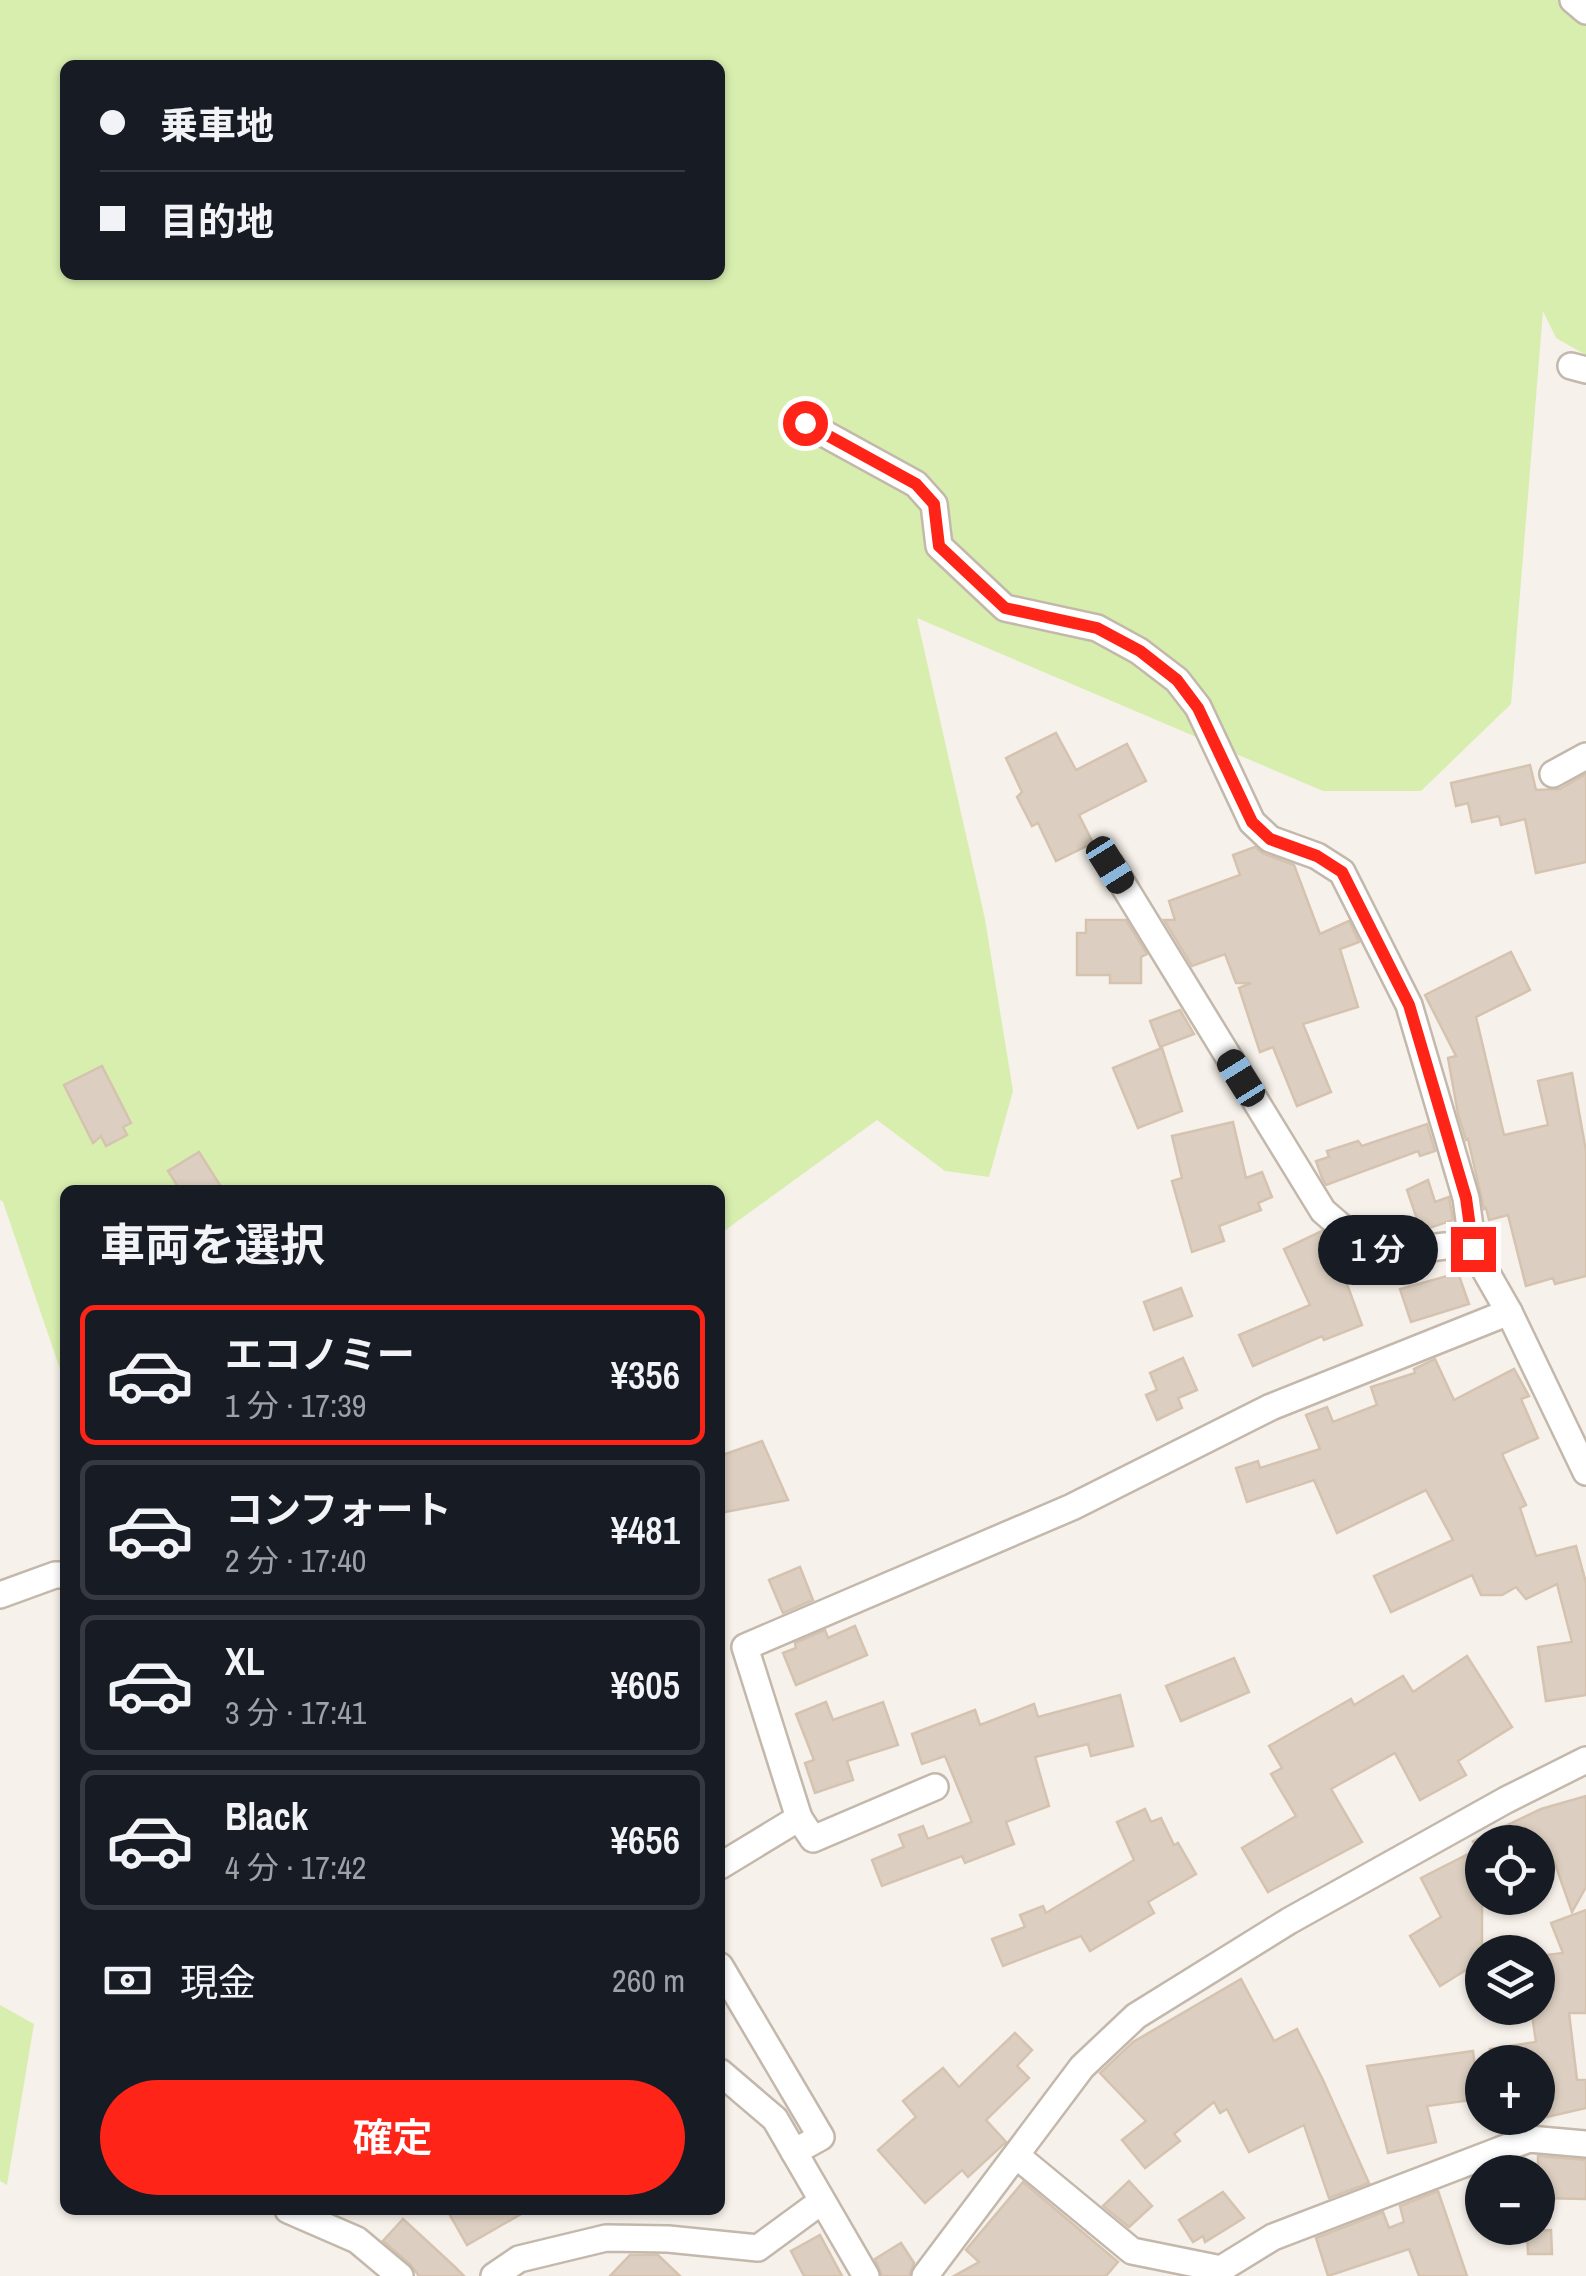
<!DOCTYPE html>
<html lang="ja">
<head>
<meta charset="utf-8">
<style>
	:root { --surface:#171b24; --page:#242831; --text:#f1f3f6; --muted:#9ea1a6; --line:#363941; --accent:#ff2418 }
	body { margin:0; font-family:"Archivo Narrow","Noto Sans JP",sans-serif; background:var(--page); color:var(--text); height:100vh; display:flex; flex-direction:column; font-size:38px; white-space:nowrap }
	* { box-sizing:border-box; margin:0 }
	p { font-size:32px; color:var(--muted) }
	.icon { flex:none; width:55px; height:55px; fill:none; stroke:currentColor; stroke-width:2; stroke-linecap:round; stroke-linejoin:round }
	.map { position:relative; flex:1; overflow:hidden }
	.drawer { position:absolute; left:60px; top:1185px; width:665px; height:1030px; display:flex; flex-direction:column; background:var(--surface); border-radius:15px; box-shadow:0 2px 8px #0004 }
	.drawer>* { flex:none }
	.top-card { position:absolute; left:60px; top:60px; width:665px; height:220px; border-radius:15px; box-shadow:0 2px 8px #0004; display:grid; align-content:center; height:220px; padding:0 40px; background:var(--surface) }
	.controls { position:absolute; left:1465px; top:1825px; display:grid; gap:20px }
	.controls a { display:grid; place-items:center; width:90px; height:90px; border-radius:50%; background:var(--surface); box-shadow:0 2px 8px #0004; font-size:50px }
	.end { position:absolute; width:45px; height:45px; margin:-22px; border:12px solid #ff2418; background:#fff; box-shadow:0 0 0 5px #fff }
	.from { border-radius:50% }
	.bubble { position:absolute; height:70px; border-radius:35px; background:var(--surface); box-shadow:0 2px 8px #0004; font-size:32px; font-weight:600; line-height:70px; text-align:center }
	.car { position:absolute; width:30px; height:60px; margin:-30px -15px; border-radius:12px; box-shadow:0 0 8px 2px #0007; background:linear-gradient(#222 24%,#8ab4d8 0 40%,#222 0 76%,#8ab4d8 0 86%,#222 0) }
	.top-card b { display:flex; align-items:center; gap:35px; height:95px; font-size:38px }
	.top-card b+b { border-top:2px solid var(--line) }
	.top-card i { width:25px; height:25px; background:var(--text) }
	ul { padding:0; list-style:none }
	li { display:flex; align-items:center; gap:30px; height:140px; margin:0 20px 15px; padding:0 20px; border:5px solid var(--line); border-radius:15px }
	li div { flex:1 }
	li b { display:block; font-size:38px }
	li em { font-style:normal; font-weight:600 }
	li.current { border-color:var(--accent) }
	li>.icon { width:90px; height:90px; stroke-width:1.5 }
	h2 { padding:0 40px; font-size:45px; line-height:120px }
	.pay { display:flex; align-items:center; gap:25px; height:110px; padding:0 40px; font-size:38px }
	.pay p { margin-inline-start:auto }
	.button { display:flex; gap:20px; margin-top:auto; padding:20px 40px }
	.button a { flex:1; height:115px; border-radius:60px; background:var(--accent); color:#fff; font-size:40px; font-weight:600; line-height:115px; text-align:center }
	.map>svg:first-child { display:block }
</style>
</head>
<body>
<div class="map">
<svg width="1586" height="2276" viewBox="0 0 1586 2276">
	<rect width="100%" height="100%" fill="#f6f1ea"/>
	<!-- green -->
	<g fill="#d8eeaf" fill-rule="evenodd">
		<path d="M0 0H1586V355L1556 338 1543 311 1511 704 1421 791H1323L917 618 985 919 1013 1091 989 1177 945 1171 877 1120 720 1234V1190H65V1368L60 1369 3 1202 0 1200ZM65 65H720V275H65Z"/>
		<polygon points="0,2005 34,2024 7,2185 0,2181"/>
	</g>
	<!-- building -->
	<g fill="#dccfc1" stroke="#d5c3b0" stroke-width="2.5">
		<polygon points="1056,733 1076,770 1127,744 1146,781 1079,815 1093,843 1056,861 1038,823 1032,826 1017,797 1022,792 1006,758"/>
		<polygon points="1530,765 1536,790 1560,789 1586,774 1586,862 1536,873 1525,819 1501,825 1499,816 1472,822 1468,803 1456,806 1451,783"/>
		<polygon points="1255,847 1264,854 1294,865 1320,934 1349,921 1359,942 1340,949 1358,1007 1303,1024 1331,1092 1297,1106 1273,1047 1260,1052 1239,988 1251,983 1236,983 1225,954 1192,966 1164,920 1175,920 1169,901 1240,875 1233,855"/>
		<polygon points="1086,920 1126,920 1147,954 1141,957 1141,983 1110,983 1110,975 1077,975 1077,933 1086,933"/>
		<polygon points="1511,952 1530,990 1476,1017 1504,1135 1548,1125 1538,1081 1572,1073 1586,1151 1586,1276 1555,1284 1553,1278 1526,1286 1508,1215 1489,1220 1486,1208 1484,1209 1468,1139 1466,1140 1458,1114 1448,1058 1456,1056 1425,995"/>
		<polygon points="1180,1010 1194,1034 1160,1047 1150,1021"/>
		<polygon points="1162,1048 1182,1111 1138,1128 1113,1068"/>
		<polygon points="102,1066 131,1123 123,1127 127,1135 106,1146 101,1136 93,1143 64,1085"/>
		<polygon points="1233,1122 1246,1178 1262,1172 1272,1197 1258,1203 1261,1210 1219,1226 1224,1241 1192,1252 1172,1181 1182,1178 1172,1136"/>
		<polygon points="1427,1124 1435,1151 1420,1156 1418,1151 1326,1185 1322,1178 1316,1161 1329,1157 1327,1151 1358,1141 1362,1146"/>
		<polygon points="199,1152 223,1190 180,1190 168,1171"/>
		<polygon points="1428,1180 1435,1202 1449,1197 1453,1220 1421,1231 1407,1190"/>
		<polygon points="1322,1231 1340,1265 1362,1325 1324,1340 1322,1336 1253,1366 1239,1335 1310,1305 1284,1249"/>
		<polygon points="1458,1273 1469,1304 1411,1322 1400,1289"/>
		<polygon points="1181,1288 1192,1316 1154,1330 1144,1302"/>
		<polygon points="1183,1358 1197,1390 1178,1398 1182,1408 1157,1420 1146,1395 1157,1390 1150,1373"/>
		<polygon points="1435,1359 1454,1400 1514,1369 1529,1396 1521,1399 1538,1438 1502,1454 1526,1505 1520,1508 1536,1556 1576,1546 1586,1583 1586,1695 1546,1701 1538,1647 1572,1642 1557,1584 1526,1599 1516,1587 1502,1595 1481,1595 1472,1575 1391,1612 1374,1576 1453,1540 1426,1490 1337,1533 1314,1480 1247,1502 1236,1468 1258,1461 1260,1468 1320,1449 1306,1415 1327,1407 1333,1422 1377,1405 1371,1387 1415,1373 1414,1369"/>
		<polygon points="762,1441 788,1500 720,1513 720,1456"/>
		<polygon points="800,1567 813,1600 783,1613 769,1580"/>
		<polygon points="855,1626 867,1655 796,1685 783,1653 796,1648 795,1643 825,1630 828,1638"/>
		<polygon points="1467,1656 1512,1727 1458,1761 1466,1775 1420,1800 1395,1753 1331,1789 1362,1842 1268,1892 1242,1848 1296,1816 1271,1774 1282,1768 1269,1746 1351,1699 1354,1705 1403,1676 1413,1692"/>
		<polygon points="1234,1658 1249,1692 1181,1721 1166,1686"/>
		<polygon points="1120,1695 1133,1746 1091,1756 1088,1744 1035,1757 1049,1806 1006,1822 1014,1844 965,1863 962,1856 882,1886 872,1860 904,1847 899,1835 923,1826 928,1839 972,1822 945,1756 922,1764 912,1734 975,1710 980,1725 1034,1704 1038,1717"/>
		<polygon points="826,1702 833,1720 883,1702 898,1745 847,1761 853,1780 815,1793 805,1763 814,1760 796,1714"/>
		<polygon points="1586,1796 1586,1887 1572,1912 1554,1861 1538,1869 1538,1842 1472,1842 1541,1809"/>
		<polygon points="1145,1809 1151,1822 1161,1818 1174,1845 1178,1843 1196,1874 1148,1902 1154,1913 1090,1951 1081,1936 1003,1966 992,1939 1025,1927 1020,1915 1043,1906 1046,1913 1134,1860 1117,1822"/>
		<polygon points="1482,1847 1482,1960 1440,1986 1410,1936 1441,1917 1421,1878"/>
		<polygon points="1586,1910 1586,2013 1569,2013 1577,2080 1586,2080 1586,2108 1547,2117 1546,2062 1491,2062 1490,2049 1536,2042 1531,2008 1538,2008 1538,1956 1563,1953 1551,1923"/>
		<polygon points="1241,1979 1274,2041 1297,2029 1323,2080 1369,2183 1329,2198 1304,2125 1249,2152 1227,2109 1220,2113 1214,2102 1174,2134 1180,2141 1145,2168 1122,2140 1146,2121 1100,2073 1133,2042"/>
		<polygon points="1015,2033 1032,2050 1017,2066 1029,2078 986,2120 1006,2142 968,2177 962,2170 925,2203 878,2150 916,2117 903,2101 943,2068 959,2087"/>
		<polygon points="1473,2051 1479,2099 1427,2106 1436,2142 1388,2153 1367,2066"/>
		<polygon points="1538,2156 1586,2160 1586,2199 1538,2198"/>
		<polygon points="1129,2181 1152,2206 1129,2227 1103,2206"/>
		<polygon points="1023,2182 1118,2262 1106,2276 954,2276 979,2262 966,2250"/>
		<polygon points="1438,2191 1467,2276 1419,2276 1409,2249 1328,2276 1316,2238 1383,2212 1389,2228 1404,2222 1400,2206"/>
		<polygon points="1223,2192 1244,2218 1205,2242 1203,2236 1193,2242 1179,2220"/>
		<polygon points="447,2210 528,2210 467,2245"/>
		<polygon points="403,2219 455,2267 464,2276 419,2276 410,2264 383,2241"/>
		<polygon points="1551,2230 1552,2254 1528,2254 1527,2231"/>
		<polygon points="820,2235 842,2276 804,2276 791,2251"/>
		<polygon points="901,2243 914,2263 909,2276 882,2276 875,2259"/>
		<polygon points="630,2255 658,2255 680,2276 610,2276"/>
	</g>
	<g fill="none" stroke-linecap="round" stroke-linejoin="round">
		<!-- street casing -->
		<g stroke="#c3b8ab" stroke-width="30">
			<g id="street">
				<polyline points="1573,0 1586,11"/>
				<polyline points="1571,366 1586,370"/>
				<polyline points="805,423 916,484 934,504 939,546 1005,608 1097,628 1139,651 1177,680 1198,707 1252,822 1270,839 1317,856 1342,872 1409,1005 1466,1198 1473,1249"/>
				<polyline points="1553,774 1586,756"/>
				<polyline points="1111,865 1323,1211 1359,1242 1390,1253 1445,1246 1473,1249 1509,1312 1586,1472"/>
				<polyline points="0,1595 55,1575 65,1575"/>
				<polyline points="799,1818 813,1839 935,1787"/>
				<polyline points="720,1866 799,1818 745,1647 1072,1507 1271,1407 1509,1312"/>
				<polyline points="720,1966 821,2137 794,2152"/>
				<polyline points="720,2072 775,2119 866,2276"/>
				<polyline points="1017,2156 1132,2251 1221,2269 1273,2237 1529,2139 1586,2144"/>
				<polyline points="288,2210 357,2240 400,2276"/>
				<polyline points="494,2276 519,2259 606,2238 668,2239 758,2248 822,2201"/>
				<polyline points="925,2276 1082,2067 1136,2016 1289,1921 1506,1800 1586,1760"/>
			</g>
		</g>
		<!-- street -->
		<use href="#street" stroke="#fff" stroke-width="25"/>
	</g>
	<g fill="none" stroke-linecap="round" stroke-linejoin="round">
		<!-- route -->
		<polyline stroke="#ff2418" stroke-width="12" points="805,423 916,484 934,504 939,546 1005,608 1097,628 1140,651 1177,680 1198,708 1252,822 1270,839 1317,856 1342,872 1409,1005 1466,1198 1473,1249"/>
	</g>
</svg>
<div class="controls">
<a><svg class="icon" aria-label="locate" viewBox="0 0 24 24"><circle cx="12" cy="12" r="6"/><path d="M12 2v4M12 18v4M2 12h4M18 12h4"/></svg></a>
<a><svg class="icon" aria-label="layers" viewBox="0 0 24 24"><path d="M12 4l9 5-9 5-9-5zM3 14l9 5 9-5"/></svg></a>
<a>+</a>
<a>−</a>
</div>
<i class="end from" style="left:805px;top:423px"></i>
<i class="end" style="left:1473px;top:1249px"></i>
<div class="bubble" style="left:1318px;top:1215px;width:120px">1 分</div>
<i class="car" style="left:1110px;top:865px;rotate:148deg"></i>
<i class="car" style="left:1241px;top:1078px;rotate:328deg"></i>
<div class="top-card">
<b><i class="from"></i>乗車地</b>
<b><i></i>目的地</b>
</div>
<section class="drawer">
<h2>車両を選択</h2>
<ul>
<li class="current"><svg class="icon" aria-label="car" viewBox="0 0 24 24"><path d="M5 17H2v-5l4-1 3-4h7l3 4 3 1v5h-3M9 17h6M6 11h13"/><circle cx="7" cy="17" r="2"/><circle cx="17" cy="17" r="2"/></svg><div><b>エコノミー</b><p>1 分 · 17:39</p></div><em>¥356</em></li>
<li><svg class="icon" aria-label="car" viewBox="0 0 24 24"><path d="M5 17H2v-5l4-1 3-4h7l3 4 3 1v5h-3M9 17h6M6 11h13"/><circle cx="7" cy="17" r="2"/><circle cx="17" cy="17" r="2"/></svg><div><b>コンフォート</b><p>2 分 · 17:40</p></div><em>¥481</em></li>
<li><svg class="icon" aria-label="car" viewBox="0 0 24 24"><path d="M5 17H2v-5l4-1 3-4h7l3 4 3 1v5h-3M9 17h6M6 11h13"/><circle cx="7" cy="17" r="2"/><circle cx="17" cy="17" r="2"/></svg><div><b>XL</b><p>3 分 · 17:41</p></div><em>¥605</em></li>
<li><svg class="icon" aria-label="car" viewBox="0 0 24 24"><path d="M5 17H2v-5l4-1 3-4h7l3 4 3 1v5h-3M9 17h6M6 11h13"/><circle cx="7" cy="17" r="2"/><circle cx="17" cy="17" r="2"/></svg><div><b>Black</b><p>4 分 · 17:42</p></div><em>¥656</em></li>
</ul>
<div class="pay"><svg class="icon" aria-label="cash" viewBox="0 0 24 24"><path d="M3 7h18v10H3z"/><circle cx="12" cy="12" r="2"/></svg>現金<p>260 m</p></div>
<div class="button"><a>確定</a></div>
</section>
</div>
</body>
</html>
